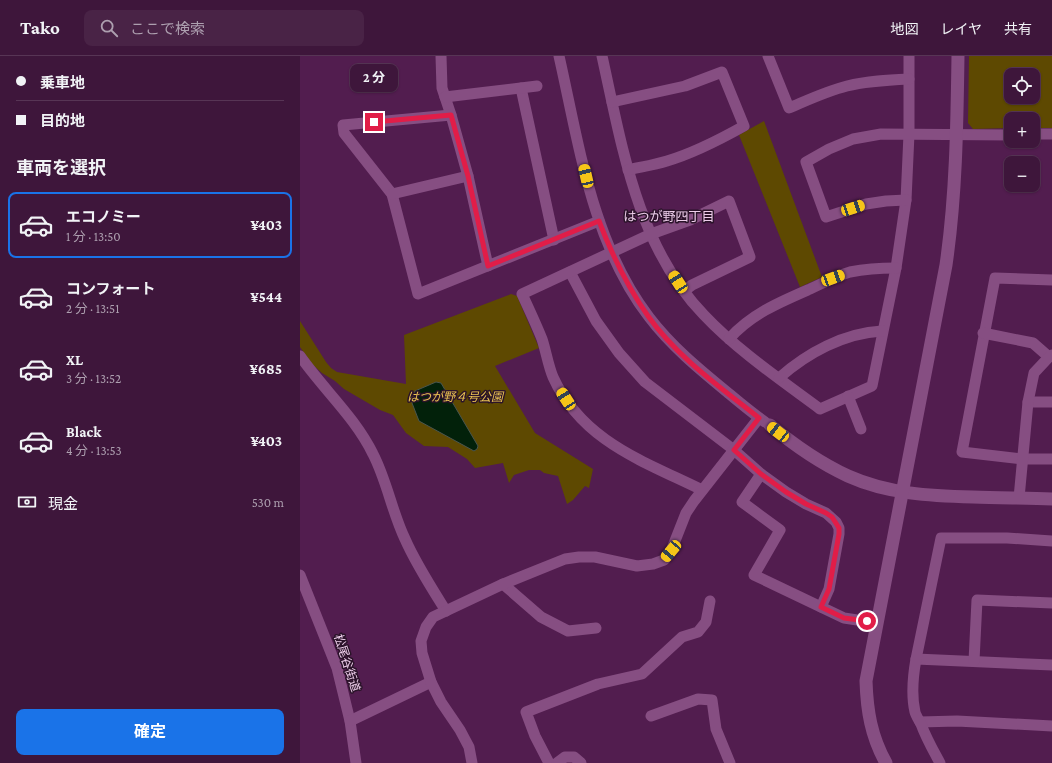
<!DOCTYPE html>
<html lang="ja">
<head>
<meta charset="utf-8">
<style>
	:root { --surface:#3e163b; --page:#492346; --text:#f1f3f6; --muted:#ad9faf; --line:#573555; --accent:#1a73e8 }
	body { margin:0; font-family:"Crimson Pro","Noto Sans JP",serif; background:var(--page); color:var(--text); height:100vh; display:flex; flex-direction:column; font-size:15px; white-space:nowrap }
	* { box-sizing:border-box; margin:0 }
	p { font-size:13px; color:var(--muted) }
	.icon { flex:none; width:22px; height:22px; fill:none; stroke:currentColor; stroke-width:2; stroke-linecap:round; stroke-linejoin:round }
	.map { position:relative; flex:1; overflow:hidden }
	.sheet { display:flex; flex-direction:column; background:var(--surface); width:300px }
	.sheet>* { flex:none }
	.guide { display:grid; align-content:center; height:88px; padding:0 16px; background:var(--surface) }
	.buttons { position:absolute; left:704px; top:12px; display:grid; gap:8px }
	.buttons a { display:grid; place-items:center; width:36px; height:36px; border-radius:8px; background:var(--surface); box-shadow:0 1px 3px #0004,0 0 0 1px var(--line); font-size:20px }
	.end { position:absolute; width:18px; height:18px; margin:-9px; border:5px solid #e11d48; background:#fff; box-shadow:0 0 0 2px #fff }
	.from { border-radius:50% }
	.bubble { position:absolute; height:28px; border-radius:8px; background:var(--surface); box-shadow:0 1px 3px #0004,0 0 0 1px var(--line); font-size:13px; font-weight:700; line-height:28px; text-align:center }
	.car { position:absolute; width:12px; height:24px; margin:-12px -6px; border-radius:5px; box-shadow:0 0 3px 1px #0007; background:linear-gradient(#f5c518 24%,#345 0 40%,#f5c518 0 76%,#345 0 86%,#f5c518 0) }
	.guide b { display:flex; align-items:center; gap:14px; height:38px; font-size:15px }
	.guide b+b { border-top:1px solid var(--line) }
	.guide i { width:10px; height:10px; background:var(--text) }
	ul { padding:0; list-style:none }
	li { display:flex; align-items:center; gap:12px; height:66px; margin:0 8px 6px; padding:0 8px; border:2px solid transparent; border-radius:8px }
	li div { flex:1 }
	li b { display:block; font-size:15px }
	li em { font-style:normal; font-weight:700 }
	li.current { border-color:var(--accent) }
	li>.icon { width:36px; height:36px; stroke-width:1.5 }
	h2 { padding:0 16px; font-size:18px; line-height:48px }
	.pay { display:flex; align-items:center; gap:10px; height:44px; padding:0 16px; font-size:15px }
	.pay p { margin-inline-start:auto }
	.cta { display:flex; gap:8px; margin-top:auto; padding:8px 16px }
	.cta a { flex:1; height:46px; border-radius:8px; background:var(--accent); color:#fff; font-size:16px; font-weight:700; line-height:46px; text-align:center }
	header { display:flex; align-items:center; gap:24px; box-sizing:border-box; height:56px; padding:0 20px; background:var(--surface); border-bottom:1px solid var(--line) }
	header strong { font-size:19px }
	nav { display:flex; gap:22px; margin-inline-start:auto; font-size:14px }
	.search { width:280px; height:36px; background:var(--page); display:flex; align-items:center; gap:10px; box-sizing:border-box; padding:0 14px; border-radius:8px; color:var(--muted); font-size:15px }
	main { display:flex; flex:1; min-height:0 }
	.map>svg:first-child { display:block }
</style>
</head>
<body>
<header>
<strong>Tako</strong>
<div class="search"><svg class="icon" aria-label="search" viewBox="0 0 24 24"><circle cx="10" cy="10" r="6"/><path d="M15 15l6 6"/></svg>ここで検索</div>
<nav><a>地図</a><a>レイヤ</a><a>共有</a></nav>
</header>
<main>
<section class="sheet">
<div class="guide">
<b><i class="from"></i>乗車地</b>
<b><i></i>目的地</b>
</div>
<h2>車両を選択</h2>
<ul>
<li class="current"><svg class="icon" aria-label="car" viewBox="0 0 24 24"><path d="M5 17H2v-5l4-1 3-4h7l3 4 3 1v5h-3M9 17h6M6 11h13"/><circle cx="7" cy="17" r="2"/><circle cx="17" cy="17" r="2"/></svg><div><b>エコノミー</b><p>1 分 · 13:50</p></div><em>¥403</em></li>
<li><svg class="icon" aria-label="car" viewBox="0 0 24 24"><path d="M5 17H2v-5l4-1 3-4h7l3 4 3 1v5h-3M9 17h6M6 11h13"/><circle cx="7" cy="17" r="2"/><circle cx="17" cy="17" r="2"/></svg><div><b>コンフォート</b><p>2 分 · 13:51</p></div><em>¥544</em></li>
<li><svg class="icon" aria-label="car" viewBox="0 0 24 24"><path d="M5 17H2v-5l4-1 3-4h7l3 4 3 1v5h-3M9 17h6M6 11h13"/><circle cx="7" cy="17" r="2"/><circle cx="17" cy="17" r="2"/></svg><div><b>XL</b><p>3 分 · 13:52</p></div><em>¥685</em></li>
<li><svg class="icon" aria-label="car" viewBox="0 0 24 24"><path d="M5 17H2v-5l4-1 3-4h7l3 4 3 1v5h-3M9 17h6M6 11h13"/><circle cx="7" cy="17" r="2"/><circle cx="17" cy="17" r="2"/></svg><div><b>Black</b><p>4 分 · 13:53</p></div><em>¥403</em></li>
</ul>
<div class="pay"><svg class="icon" aria-label="cash" viewBox="0 0 24 24"><path d="M3 7h18v10H3z"/><circle cx="12" cy="12" r="2"/></svg>現金<p>530 m</p></div>
<div class="cta"><a>確定</a></div>
</section>
<div class="map">
<svg width="752" height="707" viewBox="0 0 752 707">
	<rect width="100%" height="100%" fill="#521d4f"/>
	<!-- green -->
	<g fill="#5e4901" fill-rule="evenodd">
		<path d="M669 0H752V72H733V63H711V72L673 73 668 67ZM711 19H733V41H711Z"/>
		<polygon points="464,65 522,221 500,231 439,79"/>
		<polygon points="211,238 217,240 239,292 195,310 235,377 293,413 289,432 285,430 273,444 267,448 258,420 244,417 240,414 229,414 214,419 209,427 203,407 175,412 167,403 148,391 124,390 106,377 93,359 80,354 44,333 35,325 22,317 12,308 0,291 0,265 26,306 31,312 37,316 106,328 104,279"/>
	</g>
	<!-- water -->
	<polygon fill="#02210a" stroke="#49554e" points="136,326 141,327 178,390 177,393 174,395 119,365 112,347 115,335"/>
	<g fill="none" stroke-linecap="round" stroke-linejoin="round">
		<!-- minor -->
		<g stroke="#864e82" stroke-width="11">
			<polyline points="141,0 142,32 151,59 168,120 188,210"/>
			<path d="M259 0C279 88 292 187 349 261 371 290 399 313 427 336 439 346 452 357 465 366"/>
			<path d="M302 0C322 90 337 190 404 259 437 294 481 324 520 353L572 330 596 212 606 144 609 78V0"/>
			<path d="M468 0 489 52C508 44 527 35 547 30 567 25 588 24 609 23"/>
			<polyline points="221,32 254,184"/>
			<polyline points="145,41 237,30"/>
			<path d="M312 46 385 30 422 16 444 70C419 84 394 97 367 105 354 109 341 111 328 114"/>
			<polyline points="151,59 43,69 44,77 92,138 118,238 299,165"/>
			<polyline points="733,78 752,78"/>
			<polyline points="92,138 168,120"/>
			<polyline points="606,144 586,145 566,148 526,161 506,106 529,93 553,83 581,78 711,79"/>
			<polyline points="270,216 296,265 319,297 345,326 434,394 461,418 486,436 506,448 526,457 536,466 539,472 539,478 529,533 521,551"/>
			<polyline points="752,224 695,222 662,396 722,403 752,403"/>
			<path d="M384 235 392 229 450 201 429 145 390 164 351 178 222 238C229 253 236 268 242 283 246 295 248 309 253 321 282 385 343 405 402 434"/>
			<polyline points="683,277 733,287 749,301"/>
			<path d="M429 283C451 258 480 246 510 233 523 227 536 220 550 216 565 213 580 212 596 212"/>
			<path d="M0 300C23 333 55 361 73 398 87 425 92 456 105 483 116 508 131 531 146 555"/>
			<path d="M479 322C507 297 544 277 582 275"/>
			<polyline points="548,340 561,373"/>
			<polyline points="728,346 752,346"/>
			<polyline points="461,418 442,446 480,474 454,519 544,562 577,567"/>
			<polyline points="719,442 728,346 734,317 749,301 752,299"/>
			<polyline points="0,519 37,612 50,665 56,707"/>
			<polyline points="203,528 241,561 268,575 296,572"/>
			<polyline points="616,603 752,609"/>
			<polyline points="674,605 677,544 752,547"/>
			<polyline points="351,660 398,643 412,644 416,673 430,707"/>
			<polyline points="50,665 131,626"/>
			<polyline points="620,666 657,665 752,670"/>
			<polyline points="172,707 169,691 160,674 141,646 131,626 122,597 121,585 126,571 133,561 203,528 265,503 279,501 295,501 337,510 353,508 364,504 371,495 386,457 394,445 459,362"/>
			<polyline points="249,707 235,680 226,656 298,628 342,618 382,581 398,576 406,566 410,545"/>
			<polyline points="257,707 265,701 274,701 281,707"/>
			<path d="M640 707C633 694 626 682 621 668 619 664 616 660 615 656 611 639 613 620 616 603L641 482H707L752 485"/>
		</g>
		<!-- tertiary -->
		<g stroke="#864e82" stroke-width="13">
			<path d="M470 369C494 389 520 407 548 420 588 438 631 440 673 441 699 442 726 442 752 443"/>
			<path d="M586 707C571 680 567 655 566 625L646 209C656 140 657 70 658 0"/>
		</g>
	</g>
	<g fill="none" stroke-linecap="round" stroke-linejoin="round">
		<!-- route -->
		<path stroke="#e11d48" stroke-width="5" d="M74 66 151 59 168 120 188 210 299 165C312 199 327 230 348 260 377 301 420 331 459 362L434 394 461 418 486 436 506 448 526 457 532 461 539 472V478L529 533 521 551 544 562 567 565"/>
	</g>
	<g text-anchor="middle" dominant-baseline="central" stroke-width="3" stroke-linejoin="round" paint-order="stroke">
		<!-- park labels -->
		<g font-size="12" font-style="italic" fill="#ecc452" stroke="#2a1329">
			<text x="155" y="341">はつが野４号公園</text>
		</g>
		<!-- street labels -->
		<g font-size="12" fill="#eeceeb" stroke="#2a1329">
			<text transform="translate(47 607) rotate(72)">松尾谷街道</text>
		</g>
		<!-- neighbourhood labels -->
		<g font-size="13" fill="#eeceeb" stroke="#2a1329">
			<text x="369" y="160">はつが野四丁目</text>
		</g>
	</g>
</svg>
<div class="buttons">
<a><svg class="icon" aria-label="locate" viewBox="0 0 24 24"><circle cx="12" cy="12" r="6"/><path d="M12 2v4M12 18v4M2 12h4M18 12h4"/></svg></a>
<a>+</a>
<a>−</a>
</div>
<i class="end from" style="left:567px;top:565px"></i>
<i class="end" style="left:74px;top:66px"></i>
<div class="bubble" style="left:50px;top:8px;width:48px">2 分</div>
<i class="car" style="left:286px;top:120px;rotate:347deg"></i>
<i class="car" style="left:553px;top:152px;rotate:72deg"></i>
<i class="car" style="left:533px;top:222px;rotate:70deg"></i>
<i class="car" style="left:378px;top:226px;rotate:327deg"></i>
<i class="car" style="left:266px;top:343px;rotate:327deg"></i>
<i class="car" style="left:478px;top:376px;rotate:308deg"></i>
<i class="car" style="left:371px;top:495px;rotate:220deg"></i>
</div>
</main>
</body>
</html>
